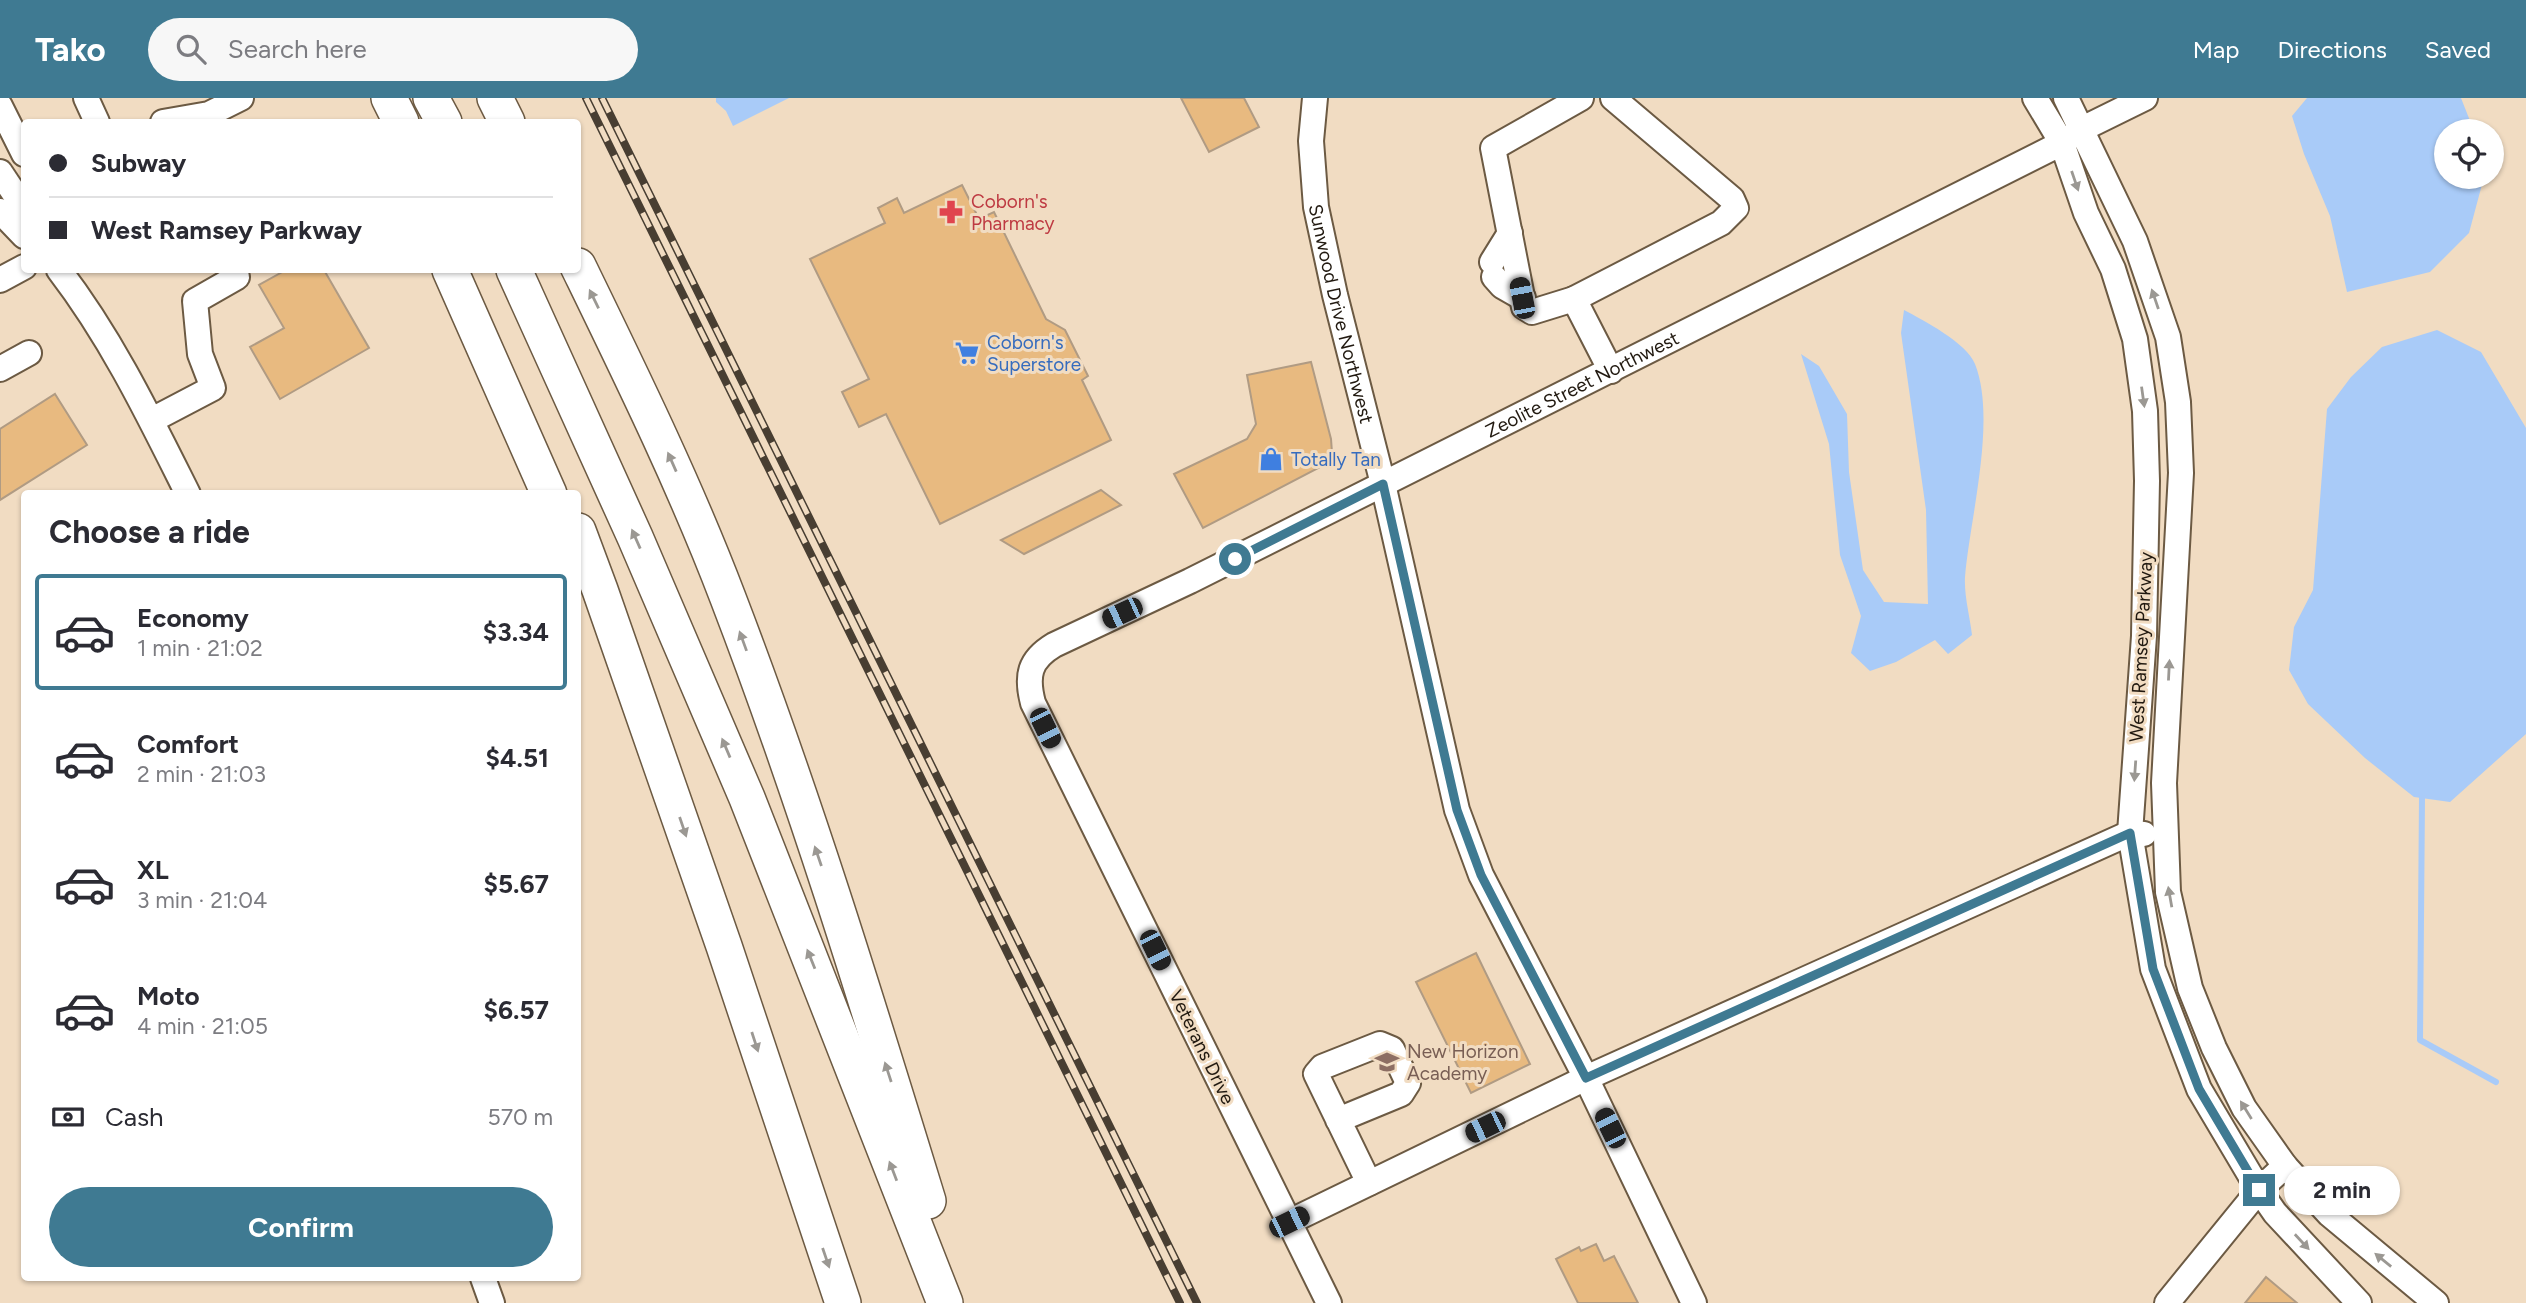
<!DOCTYPE html>
<html lang="en">
<head>
<meta charset="utf-8">
<style>
	:root { --surface:#fff; --page:#f7f7f7; --text:#2b2b33; --muted:#7c7c81; --line:#e1e1e2; --accent:#3f7a92 }
	body { margin:0; font-family:Figtree,sans-serif; background:var(--page); color:var(--text); height:100vh; display:flex; flex-direction:column; font-size:26px; white-space:nowrap }
	* { box-sizing:border-box; margin:0 }
	p { font-size:23px; color:var(--muted) }
	.icon { flex:none; width:38px; height:38px; fill:none; stroke:currentColor; stroke-width:2; stroke-linecap:round; stroke-linejoin:round }
	.map { position:relative; flex:1; overflow:hidden }
	.sheet { position:absolute; left:21px; top:392px; width:560px; height:791px; display:flex; flex-direction:column; background:var(--surface); border-radius:7px; box-shadow:0 2px 5px #0004 }
	.sheet>* { flex:none }
	.banner { position:absolute; left:21px; top:21px; width:560px; height:154px; border-radius:7px; box-shadow:0 2px 5px #0004; display:grid; align-content:center; height:154px; padding:0 28px; background:var(--surface) }
	.controls { position:absolute; left:2434px; top:21px; display:grid; gap:14px }
	.controls a { display:grid; place-items:center; width:70px; height:70px; border-radius:50%; background:var(--surface); box-shadow:0 2px 5px #0004; font-size:35px }
	.end { position:absolute; width:32px; height:32px; margin:-16px; border:9px solid #3f7a92; background:#fff; box-shadow:0 0 0 4px #fff }
	.from { border-radius:50% }
	.bubble { position:absolute; height:49px; border-radius:24px; background:var(--surface); box-shadow:0 2px 5px #0004; font-size:23px; font-weight:700; line-height:49px; text-align:center }
	.car { position:absolute; width:21px; height:42px; margin:-21px -10px; border-radius:9px; box-shadow:0 0 5px 2px #0007; background:linear-gradient(#222 24%,#8ab4d8 0 40%,#222 0 76%,#8ab4d8 0 86%,#222 0) }
	.banner b { display:flex; align-items:center; gap:24px; height:66px; font-size:26px }
	.banner b+b { border-top:2px solid var(--line) }
	.banner i { width:18px; height:18px; background:var(--text) }
	ul { padding:0; list-style:none }
	li { display:flex; align-items:center; gap:21px; height:116px; margin:0 14px 10px; padding:0 14px; border:4px solid transparent; border-radius:7px }
	li div { flex:1 }
	li b { display:block; font-size:26px }
	li em { font-style:normal; font-weight:700 }
	li.current { border-color:var(--accent) }
	li>.icon { width:63px; height:63px; stroke-width:1.5 }
	h2 { padding:0 28px; font-size:32px; line-height:84px }
	.pay { display:flex; align-items:center; gap:18px; height:77px; padding:0 28px; font-size:26px }
	.pay p { margin-inline-start:auto }
	.primary-button { display:flex; gap:14px; margin-top:auto; padding:14px 28px }
	.primary-button a { flex:1; height:80px; border-radius:42px; background:var(--accent); color:#fff; font-size:28px; font-weight:700; line-height:80px; text-align:center }
	header { display:flex; align-items:center; gap:42px; box-sizing:border-box; height:98px; padding:0 35px; background:var(--accent); color:#fff }
	header strong { font-size:33px }
	nav { display:flex; gap:38px; margin-inline-start:auto; font-size:24px }
	.search { width:490px; height:63px; background:var(--page); display:flex; align-items:center; gap:18px; box-sizing:border-box; padding:0 24px; border-radius:38px; color:var(--muted); font-size:26px }
	.map>svg:first-child { display:block }
</style>
</head>
<body>
<header>
<strong>Tako</strong>
<div class="search"><svg class="icon" aria-label="search" viewBox="0 0 24 24"><circle cx="10" cy="10" r="6"/><path d="M15 15l6 6"/></svg>Search here</div>
<nav><a>Map</a><a>Directions</a><a>Saved</a></nav>
</header>
<div class="map">
<svg width="2526" height="1205" viewBox="0 0 2526 1205">
	<rect width="100%" height="100%" fill="#f1dcc2"/>
	<!-- water -->
	<g fill="#a9cbf8">
		<polygon points="716,0 789,0 733,28 726,13 716,4"/>
		<polygon points="2307,0 2461,0 2474,33 2446,33 2446,79 2484,79 2469,135 2430,174 2347,194 2330,118 2304,56 2292,18"/>
		<path d="M1904 212C1923 222 1967 245 1975 266 1997 322 1970 419 1965 479 1964 498 1970 519 1972 537L1948 556 1935 542 1896 564 1870 573 1851 555 1861 518 1840 457 1829 346 1801 256 1819 268 1847 316 1849 374 1863 472 1884 504 1928 506 1926 412 1901 235Z"/>
		<polygon points="2437,232 2481,254 2526,330 2526,636 2450,704 2414,699 2365,660 2308,606 2289,572 2294,529 2313,492 2327,311 2351,279 2382,249"/>
	</g>
	<g fill="none" stroke-linecap="round" stroke-linejoin="round">
		<!-- stream -->
		<polyline stroke="#a9cbf8" stroke-width="6" points="2422,700 2420,942 2496,984"/>
	</g>
	<!-- building -->
	<g fill="#e8ba80" stroke="#b09b83" stroke-width="2">
		<polygon points="1181,0 1244,0 1259,29 1209,54"/>
		<polygon points="962,87 979,121 994,114 1046,221 1065,232 1088,278 1082,282 1111,342 940,426 886,316 859,329 842,294 869,281 810,161 885,125 878,110 897,100 904,115"/>
		<polygon points="286,172 324,172 369,250 280,301 250,249 284,230 259,187"/>
		<polygon points="1311,264 1331,341 1332,355 1324,367 1203,430 1174,376 1247,341 1256,326 1247,277"/>
		<polygon points="55,296 87,347 0,402 0,331"/>
		<polygon points="1101,392 1121,407 1024,456 1001,442"/>
		<polygon points="1476,855 1530,966 1471,995 1416,884"/>
		<polygon points="1596,1146 1604,1163 1614,1158 1638,1205 1578,1205 1556,1161 1579,1149 1581,1153"/>
		<polygon points="2266,1179 2297,1205 2245,1205"/>
	</g>
	<g fill="none" stroke-linecap="round" stroke-linejoin="round">
		<!-- minor casing -->
		<g stroke="#6c5a43" stroke-width="28">
			<g id="minor">
				<polyline points="86,0 97,24"/>
				<path id="s1" d="M1315 0 1311 43 1316 109 1335 197 1383 386 1457 712 1481 777 1586 980 1694 1205"/>
				<polyline points="2035,0 2062,45 2086,115 2113,171 2135,241 2145,313 2147,383 2144,538 2130,735 2153,871 2199,991 2259,1092 2275,1115 2359,1205"/>
				<polyline points="2066,0 2135,143 2168,239 2178,304 2181,375 2164,685 2168,794 2190,890 2214,950 2244,1010 2285,1068 2329,1116 2436,1205"/>
				<polyline points="0,8 24,56"/>
				<polyline points="163,24 209,16 241,0"/>
				<polyline points="0,74 24,110"/>
				<polyline points="0,113 24,138"/>
				<polyline points="1492,164 1510,135"/>
				<path d="M59 172C112 241 149 318 188 396"/>
				<polyline points="1494,179 1502,188 1523,200"/>
				<polyline points="0,182 24,169"/>
				<polyline points="1574,201 1532,214 1524,209 1493,50 1581,0"/>
				<polyline points="0,271 29,255"/>
				<polyline points="1611,273 1574,201 1721,125 1736,110 1732,101 1613,0"/>
				<polyline points="152,322 213,290 200,256 195,203 237,179 235,172"/>
				<polyline points="1338,1022 1401,996 1408,985 1392,951 1380,946 1322,969 1316,976 1369,1085"/>
				<polyline points="1289,1124 1586,980 2130,735 2144,736"/>
				<polyline points="483,1180 492,1205"/>
				<path id="s2" d="M1329 1205 1033 605C1026 578 1029 562 1054 547L1190 483 2062 45 2082 31 2145 0"/>
				<polyline points="2167,1205 2259,1092 2285,1068"/>
			</g>
		</g>
		<!-- highway casing -->
		<g stroke="#6c5a43" stroke-width="38">
			<g id="highway">
				<polyline points="389,0 401,24"/>
				<polyline points="431,0 444,24"/>
				<polyline points="495,0 507,24"/>
				<path d="M578 168C631 277 685 387 728 500 804 698 866 901 928 1103"/>
				<polyline points="450,172 549,396"/>
				<polyline points="514,172 635,439 747,700 945,1205"/>
				<polyline points="578,433 600,492 724,848 843,1205"/>
			</g>
		</g>
		<!-- minor -->
		<use href="#minor" stroke="#fff" stroke-width="24"/>
		<!-- highway -->
		<use href="#highway" stroke="#fff" stroke-width="35"/>
		<!-- rail casing -->
		<g stroke="#483e32" stroke-width="8">
			<g id="rail">
				<polyline points="586,0 1180,1205"/>
				<polyline points="602,0 1197,1205"/>
			</g>
		</g>
		<!-- rail -->
		<use href="#rail" stroke="#f1dcc2" stroke-width="5" stroke-dasharray="16" stroke-linecap="butt"/>
	</g>
	<!-- one-way arrows -->
	<defs><path id="oneway-solid" d="M-6-.8H1V-3.2L6.5 0L1 3.2V.8H-6Z" transform="scale(1.75)"/></defs>
	<g fill="#9b9893">
		<use href="#oneway-solid" transform="translate(2075 83) rotate(71)"/>
		<use href="#oneway-solid" transform="translate(594 201) rotate(-116)"/>
		<use href="#oneway-solid" transform="translate(2155 201) rotate(-109)"/>
		<use href="#oneway-solid" transform="translate(2143 299) rotate(82)"/>
		<use href="#oneway-solid" transform="translate(672 364) rotate(-114)"/>
		<use href="#oneway-solid" transform="translate(636 441) rotate(-114)"/>
		<use href="#oneway-solid" transform="translate(743 543) rotate(-110)"/>
		<use href="#oneway-solid" transform="translate(2169 572) rotate(-87)"/>
		<use href="#oneway-solid" transform="translate(726 650) rotate(-113)"/>
		<use href="#oneway-solid" transform="translate(2135 673) rotate(94)"/>
		<use href="#oneway-solid" transform="translate(683 729) rotate(71)"/>
		<use href="#oneway-solid" transform="translate(818 758) rotate(-109)"/>
		<use href="#oneway-solid" transform="translate(2170 799) rotate(-100)"/>
		<use href="#oneway-solid" transform="translate(811 861) rotate(-112)"/>
		<use href="#oneway-solid" transform="translate(755 944) rotate(72)"/>
		<use href="#oneway-solid" transform="translate(888 974) rotate(-108)"/>
		<use href="#oneway-solid" transform="translate(2246 1012) rotate(-122)"/>
		<use href="#oneway-solid" transform="translate(893 1073) rotate(-111)"/>
		<use href="#oneway-solid" transform="translate(2302 1144) rotate(47)"/>
		<use href="#oneway-solid" transform="translate(826 1160) rotate(71)"/>
		<use href="#oneway-solid" transform="translate(2383 1162) rotate(-141)"/>
	</g>
	<g fill="none" stroke-linecap="round" stroke-linejoin="round">
		<!-- route -->
		<polyline stroke="#3f7a92" stroke-width="9" points="1235,461 1383,386 1457,712 1481,777 1586,980 2130,735 2153,871 2199,991 2259,1092"/>
	</g>
	<!-- icons -->
	<defs>
		<g id="pharmacy-bare" transform="scale(1.89)"><path d="M-2-6h4v4h4v4h-4v4h-4v-4h-4v-4h4Z" fill="#e0444e" stroke="#f1dcc2" stroke-width="2.5" paint-order="stroke"/></g>
		<g id="supermarket-bare" transform="scale(1.89)"><path d="M-6-5.5h2.5l.6 2H6L4.5 2H-2.5L-4.4-4H-6ZM-1.5 3.2a1.3 1.3 0 1 0 .1 0ZM3 3.2a1.3 1.3 0 1 0 .1 0Z" fill="#3f7fe0" stroke="#f1dcc2" stroke-width="2.5" paint-order="stroke"/></g>
		<g id="shop-bare" transform="scale(1.89)"><path d="M-5-2.5h2.3a2.7 3.5 0 0 1 5.4 0H5L5.5 6h-11ZM-1.5-2.5h3a1.5 2.3 0 0 0-3 0Z" fill="#3f7fe0" stroke="#f1dcc2" stroke-width="2.5" paint-order="stroke"/></g>
		<g id="school-bare" transform="scale(1.89)"><path d="M0-5L7-2L0 1L-7-2ZM-4 1L0 2.5L4 1V4Q0 6-4 4Z" fill="#8d6e63" stroke="#f1dcc2" stroke-width="2.5" paint-order="stroke"/></g>
	</defs>
	<g fill-rule="evenodd">
		<use href="#pharmacy-bare" x="951" y="114"/>
		<use href="#supermarket-bare" x="967" y="255"/>
		<use href="#shop-bare" x="1271" y="361"/>
		<use href="#school-bare" x="1387" y="964"/>
	</g>
	<g text-anchor="middle" dominant-baseline="central" stroke-width="6" stroke-linejoin="round" paint-order="stroke">
		<!-- health labels -->
		<g font-size="19" fill="#be3a42" stroke="#f1dcc2" text-anchor="start">
			<text x="971" y="103">Coborn's<tspan x="971" dy="22">Pharmacy</tspan></text>
		</g>
		<!-- street labels -->
		<g font-size="19" fill="#211910" stroke="#f1dcc2">
			<text stroke="none"><textPath href="#s1" startOffset="219">Sunwood Drive Northwest</textPath></text>
			<text stroke="none"><textPath href="#s2" startOffset="1326">Zeolite Street Northwest</textPath></text>
			<text transform="translate(2141 549) rotate(-87)">West Ramsey Parkway</text>
			<text transform="translate(1202 949) rotate(64)">Veterans Drive</text>
		</g>
		<!-- shop labels -->
		<g font-size="19" fill="#366cbe" stroke="#f1dcc2" text-anchor="start">
			<text x="987" y="244">Coborn's<tspan x="987" dy="22">Superstore</tspan></text>
			<text x="1291" y="361">Totally Tan</text>
		</g>
		<!-- education labels -->
		<g font-size="19" fill="#785e54" stroke="#f1dcc2" text-anchor="start">
			<text x="1407" y="953">New Horizon<tspan x="1407" dy="22">Academy</tspan></text>
		</g>
	</g>
</svg>
<div class="controls">
<a><svg class="icon" aria-label="locate" viewBox="0 0 24 24"><circle cx="12" cy="12" r="6"/><path d="M12 2v4M12 18v4M2 12h4M18 12h4"/></svg></a>
</div>
<i class="end from" style="left:1235px;top:461px"></i>
<i class="end" style="left:2259px;top:1092px"></i>
<div class="bubble" style="left:2284px;top:1068px;width:116px">2 min</div>
<i class="car" style="left:1522px;top:200px;rotate:349deg"></i>
<i class="car" style="left:1122px;top:515px;rotate:245deg"></i>
<i class="car" style="left:1045px;top:630px;rotate:154deg"></i>
<i class="car" style="left:1155px;top:852px;rotate:154deg"></i>
<i class="car" style="left:1485px;top:1029px;rotate:244deg"></i>
<i class="car" style="left:1610px;top:1030px;rotate:334deg"></i>
<i class="car" style="left:1289px;top:1124px;rotate:64deg"></i>
<div class="banner">
<b><i class="from"></i>Subway</b>
<b><i></i>West Ramsey Parkway</b>
</div>
<section class="sheet">
<h2>Choose a ride</h2>
<ul>
<li class="current"><svg class="icon" aria-label="car" viewBox="0 0 24 24"><path d="M5 17H2v-5l4-1 3-4h7l3 4 3 1v5h-3M9 17h6M6 11h13"/><circle cx="7" cy="17" r="2"/><circle cx="17" cy="17" r="2"/></svg><div><b>Economy</b><p>1 min · 21:02</p></div><em>$3.34</em></li>
<li><svg class="icon" aria-label="car" viewBox="0 0 24 24"><path d="M5 17H2v-5l4-1 3-4h7l3 4 3 1v5h-3M9 17h6M6 11h13"/><circle cx="7" cy="17" r="2"/><circle cx="17" cy="17" r="2"/></svg><div><b>Comfort</b><p>2 min · 21:03</p></div><em>$4.51</em></li>
<li><svg class="icon" aria-label="car" viewBox="0 0 24 24"><path d="M5 17H2v-5l4-1 3-4h7l3 4 3 1v5h-3M9 17h6M6 11h13"/><circle cx="7" cy="17" r="2"/><circle cx="17" cy="17" r="2"/></svg><div><b>XL</b><p>3 min · 21:04</p></div><em>$5.67</em></li>
<li><svg class="icon" aria-label="car" viewBox="0 0 24 24"><path d="M5 17H2v-5l4-1 3-4h7l3 4 3 1v5h-3M9 17h6M6 11h13"/><circle cx="7" cy="17" r="2"/><circle cx="17" cy="17" r="2"/></svg><div><b>Moto</b><p>4 min · 21:05</p></div><em>$6.57</em></li>
</ul>
<div class="pay"><svg class="icon" aria-label="cash" viewBox="0 0 24 24"><path d="M3 7h18v10H3z"/><circle cx="12" cy="12" r="2"/></svg>Cash<p>570 m</p></div>
<div class="primary-button"><a>Confirm</a></div>
</section>
</div>
</body>
</html>
